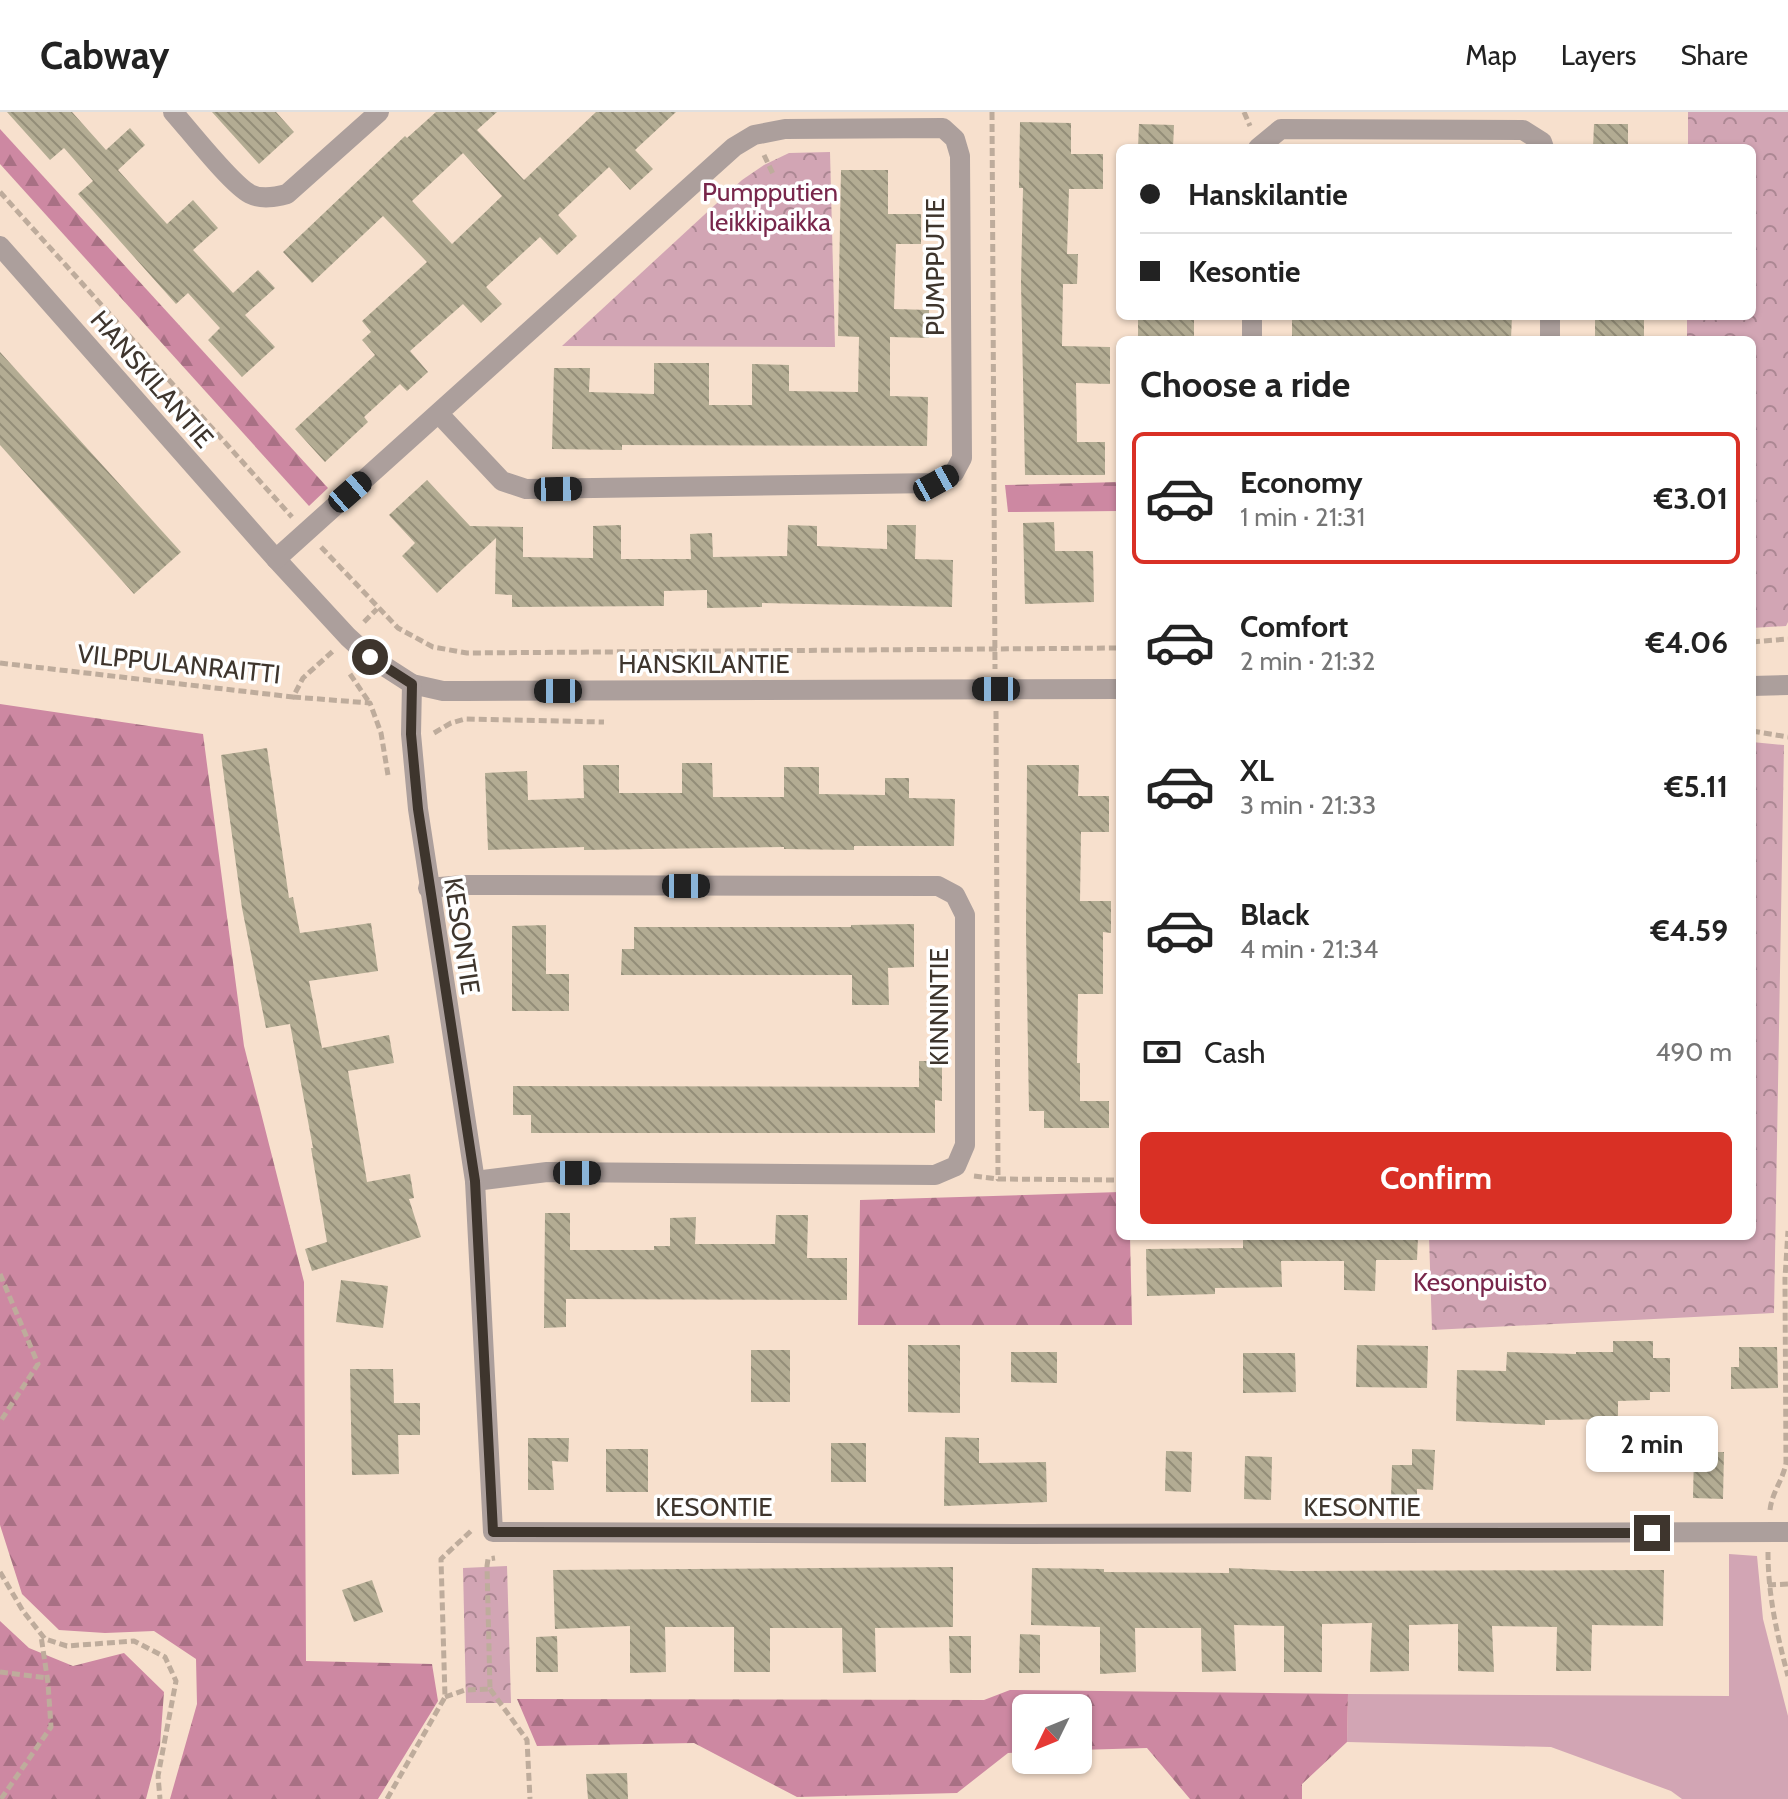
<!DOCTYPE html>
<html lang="en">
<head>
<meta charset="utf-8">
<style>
	:root { --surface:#fff; --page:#f2f2f2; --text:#222; --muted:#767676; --line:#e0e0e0; --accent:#d93025 }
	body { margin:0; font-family:Cabin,sans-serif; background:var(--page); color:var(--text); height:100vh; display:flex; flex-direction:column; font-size:30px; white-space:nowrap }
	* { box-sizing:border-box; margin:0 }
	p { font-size:26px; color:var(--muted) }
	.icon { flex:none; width:44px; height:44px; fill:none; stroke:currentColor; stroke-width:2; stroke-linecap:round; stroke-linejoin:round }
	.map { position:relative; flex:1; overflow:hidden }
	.side { position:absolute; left:1116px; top:224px; width:640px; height:904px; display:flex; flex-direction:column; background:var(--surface); border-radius:12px; box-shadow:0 2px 6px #0004 }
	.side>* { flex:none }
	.top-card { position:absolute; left:1116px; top:32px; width:640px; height:176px; border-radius:12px; box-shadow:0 2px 6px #0004; display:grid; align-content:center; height:176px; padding:0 24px; background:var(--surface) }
	.needle { width:52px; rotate:227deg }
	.buttons { position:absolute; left:1012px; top:1582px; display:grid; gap:16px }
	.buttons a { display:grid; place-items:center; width:80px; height:80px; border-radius:12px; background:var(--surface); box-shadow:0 2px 6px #0004; font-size:40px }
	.end { position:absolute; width:36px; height:36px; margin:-18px; border:10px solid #3e352d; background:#fff; box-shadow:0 0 0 4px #fff }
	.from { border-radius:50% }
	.bubble { position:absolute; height:56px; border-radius:12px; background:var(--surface); box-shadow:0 2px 6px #0004; font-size:26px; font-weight:700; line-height:56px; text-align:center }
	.car { position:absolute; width:24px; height:48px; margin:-24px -12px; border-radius:10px; box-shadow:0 0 6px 2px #0007; background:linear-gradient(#222 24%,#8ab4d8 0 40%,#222 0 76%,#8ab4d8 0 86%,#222 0) }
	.top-card b { display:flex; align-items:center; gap:28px; height:76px; font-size:30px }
	.top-card b+b { border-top:2px solid var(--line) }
	.top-card i { width:20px; height:20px; background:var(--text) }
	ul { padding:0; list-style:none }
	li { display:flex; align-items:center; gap:24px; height:132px; margin:0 16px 12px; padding:0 8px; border:4px solid transparent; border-radius:12px }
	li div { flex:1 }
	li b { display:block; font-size:30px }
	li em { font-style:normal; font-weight:700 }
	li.current { border-color:var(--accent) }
	li>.icon { width:72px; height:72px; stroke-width:1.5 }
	h2 { padding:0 24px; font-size:36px; line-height:96px }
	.pay { display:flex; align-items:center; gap:20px; height:88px; padding:0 24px; font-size:30px }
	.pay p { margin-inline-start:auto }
	.cta { display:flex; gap:16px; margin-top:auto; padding:16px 24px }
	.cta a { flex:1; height:92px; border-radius:12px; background:var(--accent); color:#fff; font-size:32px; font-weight:700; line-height:92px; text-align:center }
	header { display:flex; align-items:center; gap:48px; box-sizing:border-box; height:112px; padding:0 40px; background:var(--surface); border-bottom:2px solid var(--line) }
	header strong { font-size:38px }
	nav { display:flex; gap:44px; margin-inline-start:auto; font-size:28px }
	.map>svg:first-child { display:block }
</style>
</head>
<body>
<header>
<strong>Cabway</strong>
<nav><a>Map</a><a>Layers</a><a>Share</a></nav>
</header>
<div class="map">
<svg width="1788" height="1687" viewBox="0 0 1788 1687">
	<defs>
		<pattern id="forest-firs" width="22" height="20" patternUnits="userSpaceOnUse" patternTransform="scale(2)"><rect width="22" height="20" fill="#cd88a2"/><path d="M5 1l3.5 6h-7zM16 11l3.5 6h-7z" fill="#a87084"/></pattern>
		<pattern id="park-crowns" width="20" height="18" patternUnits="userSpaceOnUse" patternTransform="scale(2)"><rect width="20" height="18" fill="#d2a5b4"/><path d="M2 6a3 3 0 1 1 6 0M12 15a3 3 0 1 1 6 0" fill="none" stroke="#ac8793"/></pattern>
		<pattern id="building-back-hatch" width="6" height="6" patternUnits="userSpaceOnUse" patternTransform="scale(2)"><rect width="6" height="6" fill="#b3ac93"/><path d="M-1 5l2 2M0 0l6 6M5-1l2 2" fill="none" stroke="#938d78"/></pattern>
	</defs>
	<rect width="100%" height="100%" fill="#f7e0cd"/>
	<!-- grass -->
	<polygon fill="#d2a5b4" points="1729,1442 1757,1444 1763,1507 1788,1604 1788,1687 1682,1687 1671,1679 1551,1635 1347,1630 1348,1582 1729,1584"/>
	<!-- forest -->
	<g fill="url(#forest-firs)">
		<polygon points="0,17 328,376 309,394 0,52"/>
		<polygon points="1120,370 1120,399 1008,400 1005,373"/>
		<polygon points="0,592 203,622 244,934 304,1170 306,1549 432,1552 438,1589 378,1687 170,1687 197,1592 196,1547 154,1519 105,1521 59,1518 22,1482 0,1413"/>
		<polygon points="1120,1080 1120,1124 1130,1124 1132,1213 858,1213 860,1088"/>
		<polygon points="0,1509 29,1536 73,1554 124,1541 164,1580 160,1633 146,1687 0,1687"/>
		<polygon points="1010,1578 1348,1582 1347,1630 1302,1672 1302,1687 1190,1687 1147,1636 1078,1638 1078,1596 1026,1596 1026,1640 1008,1641 957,1681 797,1685 694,1631 537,1634 517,1587 984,1588"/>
	</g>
	<!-- park -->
	<g fill="url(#park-crowns)">
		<polygon points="1688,0 1788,0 1788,510 1786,514 1752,516 1752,228 1687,228 1687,204 1752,204 1752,36 1688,36"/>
		<polygon points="830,40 835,235 562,234 742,68 764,53 789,41"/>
		<polygon points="1752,630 1784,633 1774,1201 1432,1218 1429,1124 1752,1124"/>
		<polygon points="507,1454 511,1591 466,1591 463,1456"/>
	</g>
	<!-- building -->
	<g fill="url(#building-back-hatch)" fill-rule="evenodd">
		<polygon points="7,0 72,0 106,38 130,16 145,33 118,58 167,112 193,88 218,116 193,138 233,181 258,158 275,176 245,203 275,235 242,265 208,228 220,216 188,181 176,192 78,82 93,69 64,36 50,48"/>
		<polygon points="212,0 276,0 294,20 259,52"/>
		<path d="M436 0H497L477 18 524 68 596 0H676L635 38 653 57 630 78 609 55 558 103 577 124 557 143 540 125 486 175 502 192 481 211 463 192 410 239 428 260 407 279 400 272 364 305 368 310 325 350 295 317 375 243 362 228 371 220 362 209 427 150 383 104 312 171 283 140 405 24 407 26ZM463 41 502 84 452 132 412 89Z"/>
		<polygon points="1020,10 1071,11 1071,42 1103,42 1103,77 1069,77 1067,142 1078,142 1077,172 1063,172 1062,234 1110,235 1110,272 1076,271 1077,330 1105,330 1105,363 1025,363 1021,171 1023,76 1019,76"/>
		<polygon points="1139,12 1174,13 1173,36 1138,36"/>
		<polygon points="1594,12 1628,12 1628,36 1593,36"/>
		<polygon points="841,58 888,58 888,102 921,102 921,132 896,132 894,197 929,198 929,226 890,225 890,284 928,285 927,334 622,333 622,338 552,337 554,256 590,256 589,280 654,282 654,251 709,251 709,293 752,293 752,252 789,253 789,279 858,280 859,225 838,224"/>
		<polygon points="1292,204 1512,204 1511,227 1292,228"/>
		<rect x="1595" y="204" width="49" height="24"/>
		<rect x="1138" y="205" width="56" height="23"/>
		<polygon points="0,240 181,440 134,482 0,333"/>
		<polygon points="427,368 470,414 523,415 523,445 593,446 593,414 621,413 621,447 691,447 690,422 712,421 713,445 787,444 788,413 817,414 817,434 887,437 887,413 916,413 915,447 953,448 952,495 762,491 762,495 707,496 707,478 664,479 664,494 512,495 512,483 495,482 496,426 437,481 402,444 415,431 389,403"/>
		<polygon points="1054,410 1055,439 1093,439 1094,490 1025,492 1023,411"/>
		<polygon points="267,636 289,786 293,785 300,821 371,811 378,859 309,869 322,936 389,923 394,951 348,959 367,1070 410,1062 414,1086 409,1087 421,1125 312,1159 305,1137 327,1130 311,1036 313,1036 290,912 266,916 242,796 221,643"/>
		<polygon points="682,651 712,651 713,685 784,685 784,655 819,655 819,682 885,683 885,666 909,666 909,686 955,687 954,734 854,734 854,738 784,737 784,735 584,738 584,735 488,738 485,661 527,659 528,688 584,686 583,653 619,653 619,681 682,681"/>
		<polygon points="1027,653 1079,653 1078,684 1109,684 1109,720 1081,720 1080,789 1111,789 1111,821 1103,820 1103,882 1078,882 1077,951 1080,951 1080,989 1109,989 1109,1016 1044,1016 1044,999 1029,999 1026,819"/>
		<polygon points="914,812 914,855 888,856 889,893 852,893 852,863 621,863 622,837 634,837 634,815 851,815 851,813"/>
		<polygon points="546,813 546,862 569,862 569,899 512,899 512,814"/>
		<polygon points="919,949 942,949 942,989 935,988 935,1021 531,1021 531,1003 513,1003 513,974 919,975"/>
		<polygon points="545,1101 570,1101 570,1138 654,1138 654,1134 670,1134 670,1106 696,1105 695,1132 775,1132 776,1103 808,1103 807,1146 847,1146 847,1188 566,1187 566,1215 544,1216"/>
		<polygon points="1243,1124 1418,1124 1417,1148 1376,1148 1375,1179 1344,1178 1344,1149 1281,1149 1282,1175 1215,1176 1215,1182 1147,1184 1146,1137 1243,1136"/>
		<polygon points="341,1168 388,1174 383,1216 336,1210"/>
		<polygon points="1613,1229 1653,1229 1653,1246 1670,1246 1670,1280 1650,1280 1650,1288 1618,1289 1618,1307 1545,1308 1545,1313 1456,1309 1457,1258 1506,1259 1507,1240 1576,1242 1576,1240 1613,1240"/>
		<polygon points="908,1233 960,1233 960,1301 908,1300"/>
		<polygon points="1357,1233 1428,1234 1427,1276 1356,1275"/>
		<polygon points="1739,1235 1777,1235 1778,1276 1731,1277 1731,1255 1739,1255"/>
		<rect x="751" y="1238" width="39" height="52"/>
		<polygon points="1011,1240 1057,1240 1057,1271 1011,1270"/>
		<polygon points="1243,1241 1295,1241 1296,1280 1243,1281"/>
		<polygon points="350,1257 393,1257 394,1291 420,1291 420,1323 398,1323 399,1362 352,1363"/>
		<polygon points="945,1325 979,1326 979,1351 1046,1350 1047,1390 944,1394"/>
		<polygon points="528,1326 569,1326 568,1350 552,1349 554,1378 528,1378"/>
		<rect x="831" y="1331" width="35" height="39"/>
		<rect x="606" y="1337" width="42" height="43"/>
		<polygon points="1412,1337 1435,1338 1433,1378 1417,1377 1417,1385 1391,1384 1392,1353 1412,1353"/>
		<polygon points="1166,1339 1192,1340 1191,1380 1165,1379"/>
		<polygon points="1694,1340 1724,1340 1723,1387 1693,1386"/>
		<polygon points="1245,1344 1272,1345 1271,1388 1244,1387"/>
		<polygon points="953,1455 953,1515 875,1516 876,1560 843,1561 842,1516 770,1516 770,1560 734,1560 734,1515 665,1515 666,1560 630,1561 630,1514 555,1517 553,1458"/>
		<polygon points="1032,1456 1104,1457 1104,1460 1229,1461 1229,1456 1291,1459 1664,1458 1663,1514 1592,1513 1591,1559 1556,1559 1557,1515 1492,1514 1494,1560 1458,1559 1458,1512 1409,1513 1409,1559 1370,1560 1372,1511 1322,1512 1322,1560 1284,1560 1284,1514 1234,1513 1236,1559 1202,1560 1201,1516 1135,1516 1136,1560 1100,1562 1100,1515 1031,1513"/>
		<polygon points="372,1468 383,1500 354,1510 342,1478"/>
		<polygon points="1020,1522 1040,1523 1040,1561 1019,1561"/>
		<polygon points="557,1524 558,1560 536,1560 536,1525"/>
		<polygon points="949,1524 971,1524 971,1561 950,1561"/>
		<polygon points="627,1661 628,1687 588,1687 586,1662"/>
	</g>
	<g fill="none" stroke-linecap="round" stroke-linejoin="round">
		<!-- path -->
		<g stroke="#beac9c" stroke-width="5" stroke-dasharray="8 4" stroke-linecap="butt">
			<polyline points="992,0 995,557"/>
			<polyline points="1244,0 1250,14"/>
			<polyline points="764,43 774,64"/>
			<polyline points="0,80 292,405"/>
			<polyline points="321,435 398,516 433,535 467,541 1120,536"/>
			<polyline points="364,510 377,497"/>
			<polyline points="1752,530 1788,527"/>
			<polyline points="0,551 293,585 303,566 333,539"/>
			<polyline points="350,562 369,590"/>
			<polyline points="293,585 370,591 381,621 388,663"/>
			<polyline points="996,599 998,1067 1120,1068"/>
			<polyline points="1752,619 1788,625"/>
			<polyline points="434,621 451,611 465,607 604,610"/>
			<polyline points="974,1064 998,1067"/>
			<polyline points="0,1162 38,1252 0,1310"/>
			<path d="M1770 1398C1772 1380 1783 1368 1786 1351L1785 1166 1788 1119"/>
			<path d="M1768 1440C1768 1483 1777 1523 1788 1564"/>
			<polyline points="0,1460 23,1499 45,1527 67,1534 134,1529 165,1545 176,1569 158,1664 160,1687"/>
			<polyline points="1768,1473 1788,1472"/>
			<polyline points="0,1560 47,1566"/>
			<polyline points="490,1577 527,1628 530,1687"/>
			<polyline points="445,1585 465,1578 490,1577 487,1454 488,1447 495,1446"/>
			<polyline points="1,1687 51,1615 48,1571 41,1524"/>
			<polyline points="387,1687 445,1585 441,1447 471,1419"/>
		</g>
		<!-- minor -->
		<g stroke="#ac9f9c" stroke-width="20">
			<path d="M173 0C190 19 231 72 250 82 262 88 276 85 287 82L379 0"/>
			<polyline points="1258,36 1281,17 1523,18 1542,30 1544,36"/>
			<polyline points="0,134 276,447 348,525 370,545 412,572 443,579 465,579 1120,577"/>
			<polyline points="1252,204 1252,228"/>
			<polyline points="1550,228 1550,204"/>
			<polyline points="276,447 734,35 754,23 785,17 943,16 955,27 960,44 962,346 954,361 936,371 526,377 502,369 439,302"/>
			<polyline points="412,572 411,622 418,697 475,1069 493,1420 1027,1422 1788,1420"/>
			<polyline points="1752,574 1788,573"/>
			<polyline points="428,776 464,773 938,774 955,783 965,803 965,1033 956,1054 935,1063 547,1060 475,1069"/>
		</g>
	</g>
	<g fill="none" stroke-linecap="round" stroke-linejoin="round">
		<!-- route -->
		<polyline stroke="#3e352d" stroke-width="10" points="370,545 412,572 411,622 418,697 475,1069 493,1420 1652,1421"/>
	</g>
	<g text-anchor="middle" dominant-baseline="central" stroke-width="7" stroke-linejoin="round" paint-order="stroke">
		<!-- park labels -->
		<g font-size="26" fill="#78264b" stroke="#fff">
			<text x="770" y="80">Pumpputien<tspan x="770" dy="30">leikkipaikka</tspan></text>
			<text x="1480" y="1170">Kesonpuisto</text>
		</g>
		<!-- street labels -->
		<g font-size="26" fill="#3e352d" stroke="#fff">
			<text transform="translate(935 155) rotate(-90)">PUMPPUTIE</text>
			<text transform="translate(152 267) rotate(49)">HANSKILANTIE</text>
			<text transform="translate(179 552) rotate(6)">VILPPULANRAITTI</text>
			<text x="704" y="552">HANSKILANTIE</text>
			<text transform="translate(462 824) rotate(81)">KESONTIE</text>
			<text transform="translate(939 895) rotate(-90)">KINNINTIE</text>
			<text x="714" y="1395">KESONTIE</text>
			<text x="1362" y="1395">KESONTIE</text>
		</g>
	</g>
</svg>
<div class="buttons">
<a><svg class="needle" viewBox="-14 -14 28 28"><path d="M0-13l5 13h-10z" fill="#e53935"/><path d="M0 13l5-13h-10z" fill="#767676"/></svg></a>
</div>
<i class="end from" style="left:370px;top:545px"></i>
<i class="end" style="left:1652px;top:1421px"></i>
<div class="bubble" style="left:1586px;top:1304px;width:132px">2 min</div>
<i class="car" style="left:936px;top:371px;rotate:61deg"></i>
<i class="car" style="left:558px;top:377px;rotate:89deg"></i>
<i class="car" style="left:350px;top:380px;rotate:49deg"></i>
<i class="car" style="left:996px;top:577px;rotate:270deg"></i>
<i class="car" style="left:558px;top:579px;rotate:270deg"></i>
<i class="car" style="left:686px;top:774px;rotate:90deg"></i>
<i class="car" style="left:577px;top:1061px;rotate:90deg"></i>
<div class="top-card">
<b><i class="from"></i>Hanskilantie</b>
<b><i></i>Kesontie</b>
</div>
<section class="side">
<h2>Choose a ride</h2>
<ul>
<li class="current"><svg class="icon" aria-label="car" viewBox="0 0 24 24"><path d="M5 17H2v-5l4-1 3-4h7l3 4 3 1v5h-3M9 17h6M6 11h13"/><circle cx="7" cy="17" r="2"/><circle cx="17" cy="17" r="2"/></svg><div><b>Economy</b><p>1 min · 21:31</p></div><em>€3.01</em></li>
<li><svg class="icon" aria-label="car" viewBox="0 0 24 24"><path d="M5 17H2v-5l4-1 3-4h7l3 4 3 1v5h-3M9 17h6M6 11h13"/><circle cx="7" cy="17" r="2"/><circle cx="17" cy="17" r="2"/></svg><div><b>Comfort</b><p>2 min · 21:32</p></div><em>€4.06</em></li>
<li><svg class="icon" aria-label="car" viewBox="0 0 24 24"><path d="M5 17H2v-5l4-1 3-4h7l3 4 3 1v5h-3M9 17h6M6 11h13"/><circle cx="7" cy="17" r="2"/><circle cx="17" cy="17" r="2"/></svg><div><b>XL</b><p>3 min · 21:33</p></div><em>€5.11</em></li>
<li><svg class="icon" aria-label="car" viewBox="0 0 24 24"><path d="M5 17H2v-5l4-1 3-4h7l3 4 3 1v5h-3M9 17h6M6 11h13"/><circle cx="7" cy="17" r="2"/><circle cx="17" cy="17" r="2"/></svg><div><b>Black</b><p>4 min · 21:34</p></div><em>€4.59</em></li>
</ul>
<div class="pay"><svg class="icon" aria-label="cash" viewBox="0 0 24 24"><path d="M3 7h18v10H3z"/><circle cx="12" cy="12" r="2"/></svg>Cash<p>490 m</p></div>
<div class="cta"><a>Confirm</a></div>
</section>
</div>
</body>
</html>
